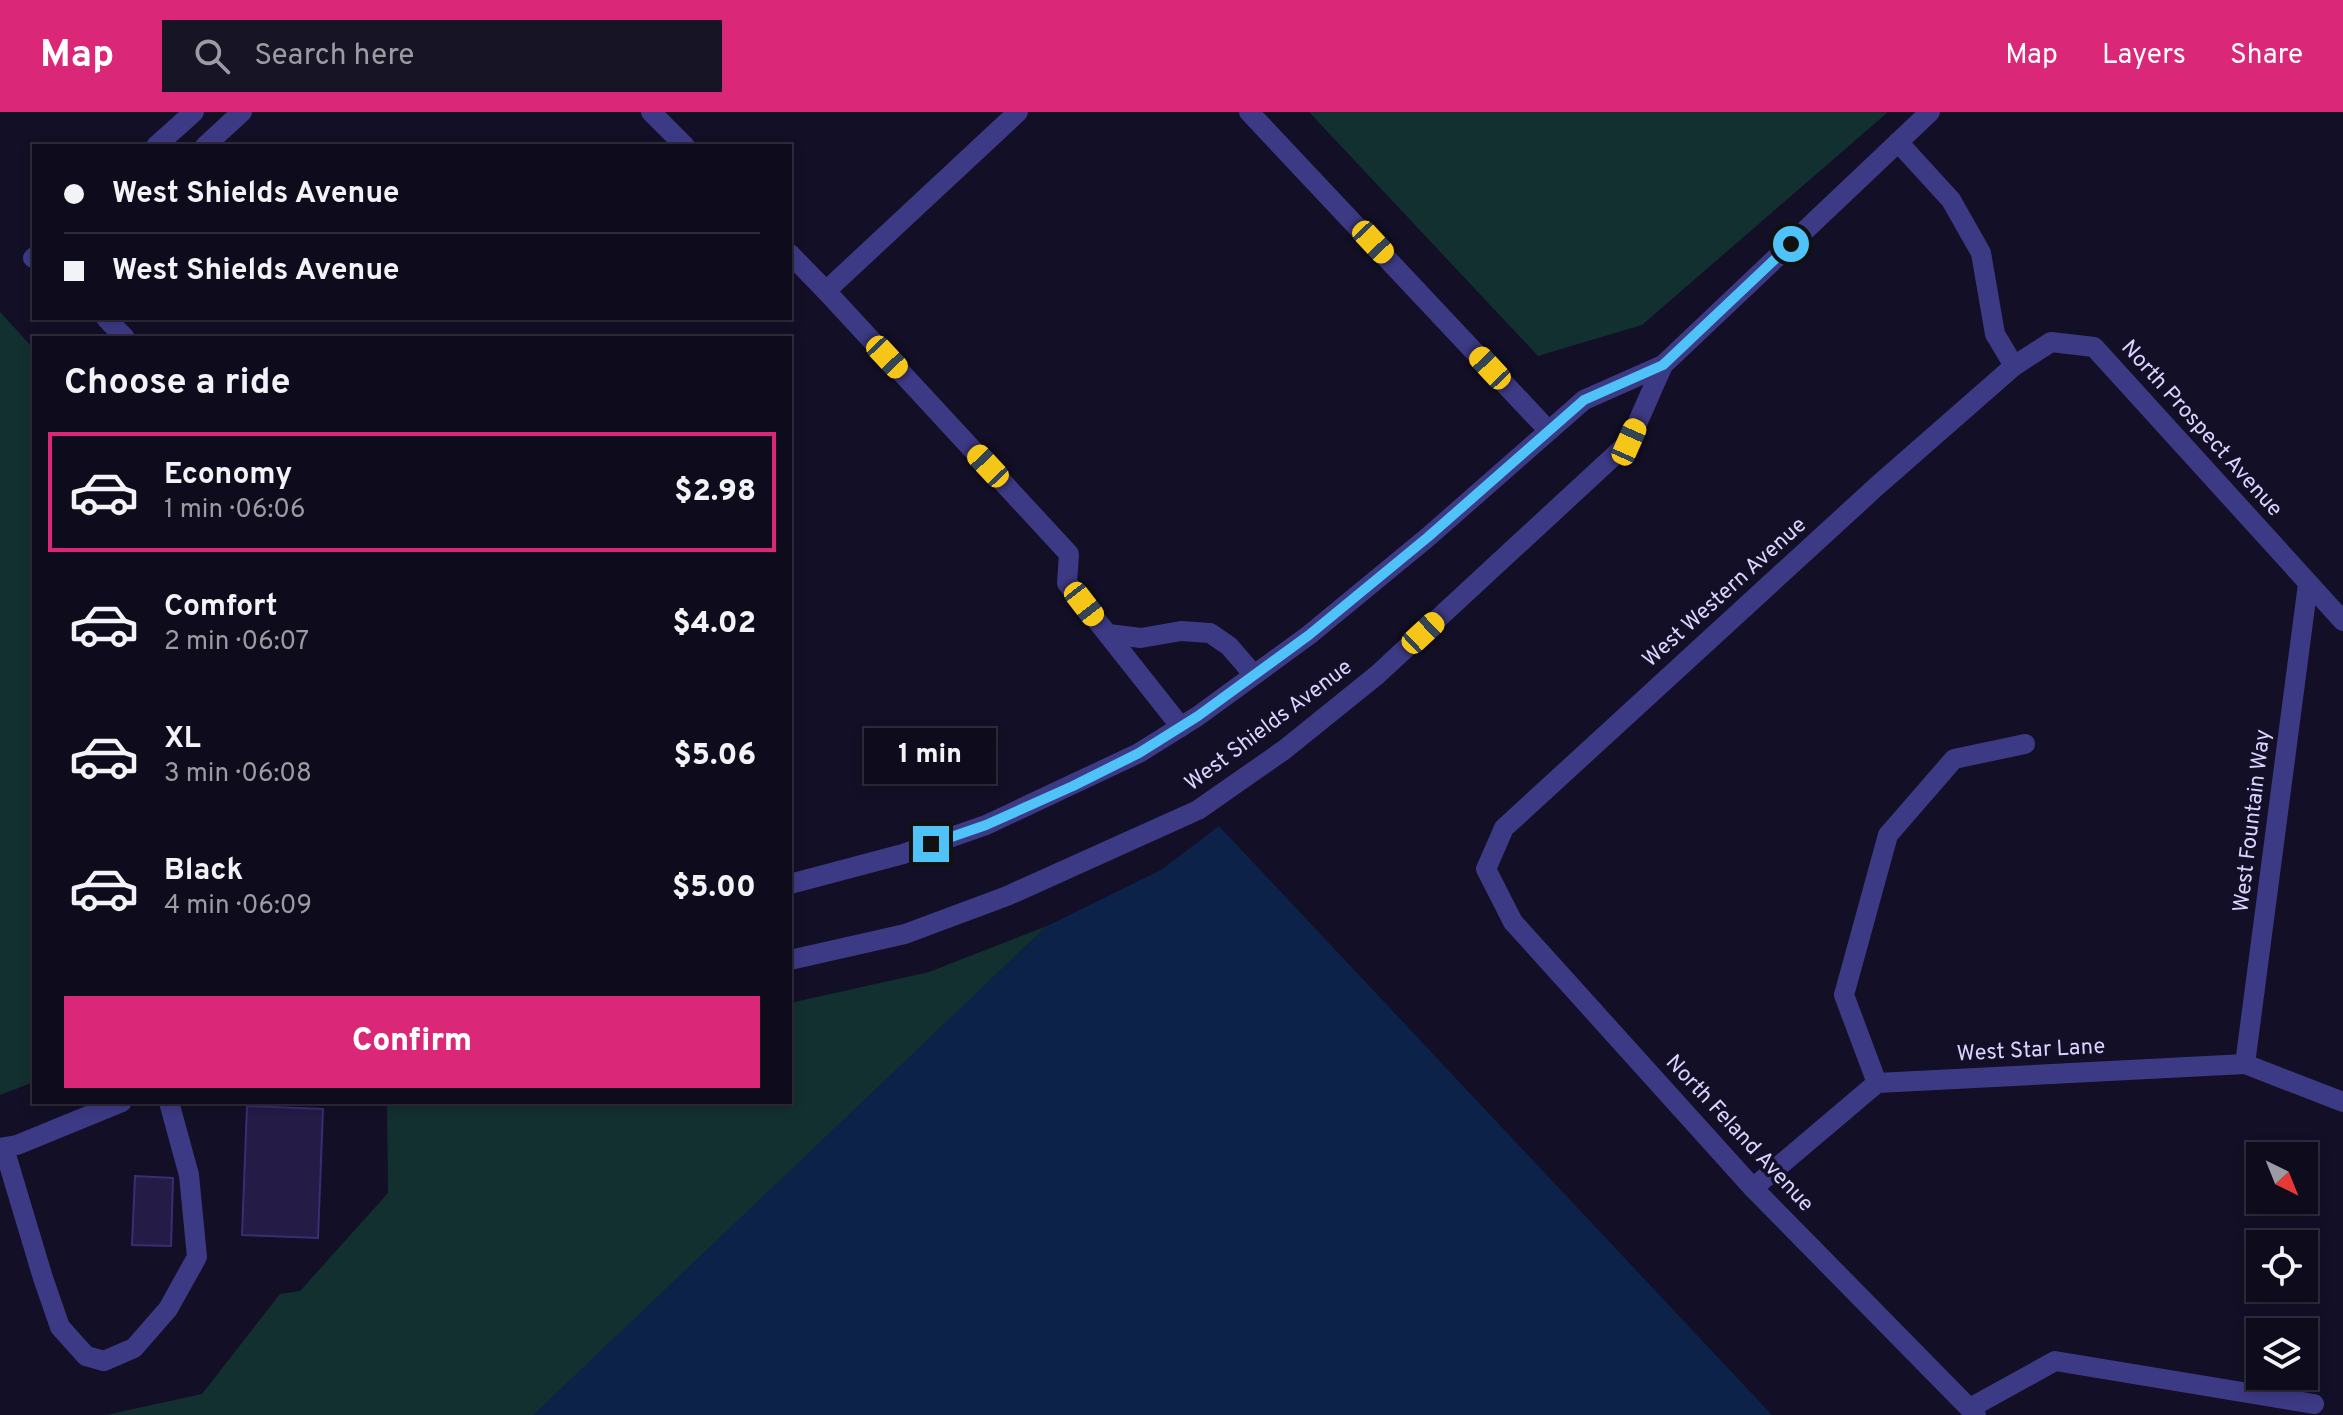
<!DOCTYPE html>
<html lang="en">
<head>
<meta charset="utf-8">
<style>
	:root { --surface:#0e0b1c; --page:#171425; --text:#f1f3f6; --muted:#9b9ba3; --line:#2e2b3b; --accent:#db2777 }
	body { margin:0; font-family:Overpass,sans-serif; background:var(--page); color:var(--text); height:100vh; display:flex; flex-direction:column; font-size:30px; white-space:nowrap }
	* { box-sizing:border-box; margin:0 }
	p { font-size:26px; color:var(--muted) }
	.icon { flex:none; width:44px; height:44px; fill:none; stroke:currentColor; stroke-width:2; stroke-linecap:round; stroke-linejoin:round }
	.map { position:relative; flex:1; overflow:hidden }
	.side { position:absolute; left:32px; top:224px; width:760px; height:768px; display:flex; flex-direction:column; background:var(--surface); border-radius:0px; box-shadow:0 4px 12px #0003,0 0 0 2px var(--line) }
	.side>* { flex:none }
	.top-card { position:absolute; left:32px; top:32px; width:760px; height:176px; border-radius:0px; box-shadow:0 4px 12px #0003,0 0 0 2px var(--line); display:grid; align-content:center; height:176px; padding:0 32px; background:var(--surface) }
	.needle { width:52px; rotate:137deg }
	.buttons { position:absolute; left:2246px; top:1030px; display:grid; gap:16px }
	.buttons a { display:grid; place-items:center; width:72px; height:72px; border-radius:0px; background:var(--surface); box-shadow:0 4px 12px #0003,0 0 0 2px var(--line); font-size:40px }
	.end { position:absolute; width:36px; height:36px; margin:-18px; border:10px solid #4fc3f7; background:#111; box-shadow:0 0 0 4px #111 }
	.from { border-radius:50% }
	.bubble { position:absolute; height:56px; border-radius:0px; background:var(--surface); box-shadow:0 4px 12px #0003,0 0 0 2px var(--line); font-size:26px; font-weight:800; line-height:56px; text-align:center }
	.car { position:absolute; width:24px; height:48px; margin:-24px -12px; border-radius:10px; box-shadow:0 0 6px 2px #0007; background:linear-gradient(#f5c518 24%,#345 0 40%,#f5c518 0 76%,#345 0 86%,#f5c518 0) }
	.top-card b { display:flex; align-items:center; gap:28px; height:76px; font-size:30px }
	.top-card b+b { border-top:2px solid var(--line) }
	.top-card i { width:20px; height:20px; background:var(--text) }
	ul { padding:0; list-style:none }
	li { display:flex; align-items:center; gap:24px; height:120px; margin:0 16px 12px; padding:0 16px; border:4px solid transparent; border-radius:0px }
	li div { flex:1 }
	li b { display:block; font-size:30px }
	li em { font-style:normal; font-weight:800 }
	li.selected { border-color:var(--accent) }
	li>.icon { width:72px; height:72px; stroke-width:1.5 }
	h2 { padding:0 32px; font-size:36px; line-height:96px }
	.cta { display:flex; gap:16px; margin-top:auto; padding:16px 32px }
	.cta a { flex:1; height:92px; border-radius:0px; background:var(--accent); color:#fff; font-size:32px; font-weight:800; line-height:92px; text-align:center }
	header { display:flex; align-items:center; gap:48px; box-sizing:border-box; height:112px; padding:0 40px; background:var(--accent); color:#fff }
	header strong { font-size:38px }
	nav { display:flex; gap:44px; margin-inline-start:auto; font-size:28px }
	.search { width:560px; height:72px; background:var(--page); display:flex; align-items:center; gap:20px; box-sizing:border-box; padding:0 28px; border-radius:0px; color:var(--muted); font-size:30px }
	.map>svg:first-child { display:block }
</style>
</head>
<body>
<header>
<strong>Map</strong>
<div class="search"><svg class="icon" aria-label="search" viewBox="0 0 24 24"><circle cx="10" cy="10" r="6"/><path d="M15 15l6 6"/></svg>Search here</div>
<nav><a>Map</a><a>Layers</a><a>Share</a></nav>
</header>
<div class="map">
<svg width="2343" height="1303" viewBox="0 0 2343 1303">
	<rect width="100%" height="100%" fill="#130f26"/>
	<!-- green -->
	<g fill="#12302f">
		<polygon points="1309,0 1888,0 1642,213 1538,244"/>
		<polygon points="0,200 34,237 34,970 0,983"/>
		<polygon points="1047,814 535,1303 106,1303 202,1282 280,1182 300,1179 388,1081 387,990 790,990 790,891 929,860"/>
	</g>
	<!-- water -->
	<polygon fill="#0c2248" points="1219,714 1772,1303 533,1303 1047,814 1161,758"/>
	<!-- building -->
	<g fill="#241b47" stroke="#3b2d73" stroke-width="2">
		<polygon points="247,994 323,997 318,1126 242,1123"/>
		<polygon points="135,1064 173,1066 171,1134 132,1133"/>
	</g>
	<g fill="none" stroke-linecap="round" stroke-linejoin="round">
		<!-- minor -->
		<g stroke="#3d3a85" stroke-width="20">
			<polyline points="651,0 685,34"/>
			<polyline points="1018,0 826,179 1069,442 1067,471 1181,615"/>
			<polyline points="1249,0 1549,319"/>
			<polyline points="1898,30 1951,88 1981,141 1995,222 2014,254"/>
			<polyline points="156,34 194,0"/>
			<polyline points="205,34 242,0"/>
			<polyline points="790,142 826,179"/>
			<polyline points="33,146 34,145"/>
			<polyline points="106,206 125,226"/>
			<polyline points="1108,522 1141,526 1181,519 1210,521 1229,534 1254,563"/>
			<polyline points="790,772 903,742 986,713 1139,641 1198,604 1309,523 1428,425 1584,288 1663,253 1930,0"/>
			<polyline points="790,848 905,822 1007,784 1198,698 1284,638 1377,563 1629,330 1663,253"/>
			<polyline points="2245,952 2308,472"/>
			<polyline points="1877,971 1844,883 1888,723 1954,647 2025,632"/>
			<polyline points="0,1036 17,1033 122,990"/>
			<polyline points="4,1036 43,1166 60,1215 86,1244 104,1249 134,1236 168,1197 197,1145 189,1063 169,990"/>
			<polyline points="1753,1076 1877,971 2245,952 2343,990"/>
			<polyline points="1970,1296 2055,1249 2314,1292"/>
			<polyline points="1976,1303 1753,1076 1513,810 1486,757 1504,716 1877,374 2014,254 2051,230 2094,235 2343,509"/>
		</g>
	</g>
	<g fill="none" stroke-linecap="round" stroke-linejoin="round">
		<!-- route -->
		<polyline stroke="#4fc3f7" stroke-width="10" points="931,732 986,713 1073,674 1139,641 1198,604 1309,523 1428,425 1584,288 1663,253 1791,132"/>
	</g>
	<g text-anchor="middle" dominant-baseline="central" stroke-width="7" stroke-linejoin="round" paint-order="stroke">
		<!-- street labels -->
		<g font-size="22" fill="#d9d4ff" stroke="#130f26">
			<text transform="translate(2201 317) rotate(48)">North Prospect Avenue</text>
			<text transform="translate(1725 481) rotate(-42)">West Western Avenue</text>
			<text transform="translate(1269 614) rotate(-37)">West Shields Avenue</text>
			<text transform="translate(2253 709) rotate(-83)">West Fountain Way</text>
			<text transform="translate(2031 939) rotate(-3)">West Star Lane</text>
			<text transform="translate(1739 1022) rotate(47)">North Feland Avenue</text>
		</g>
	</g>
</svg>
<div class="buttons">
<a><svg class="needle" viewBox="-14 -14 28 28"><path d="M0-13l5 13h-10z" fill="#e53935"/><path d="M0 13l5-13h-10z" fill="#9b9ba3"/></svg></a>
<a><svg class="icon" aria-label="locate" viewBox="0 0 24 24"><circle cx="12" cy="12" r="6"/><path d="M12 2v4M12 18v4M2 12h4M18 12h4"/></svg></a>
<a><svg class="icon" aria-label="layers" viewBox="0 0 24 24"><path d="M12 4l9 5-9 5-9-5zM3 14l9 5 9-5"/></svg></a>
</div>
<i class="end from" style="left:1791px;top:132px"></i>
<i class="end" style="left:931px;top:732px"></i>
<div class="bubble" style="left:864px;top:616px;width:132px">1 min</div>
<i class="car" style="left:1373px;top:130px;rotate:137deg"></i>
<i class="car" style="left:887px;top:245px;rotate:137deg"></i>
<i class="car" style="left:1490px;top:256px;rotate:317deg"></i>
<i class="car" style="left:1629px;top:330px;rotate:24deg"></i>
<i class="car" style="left:988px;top:354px;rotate:317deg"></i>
<i class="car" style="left:1084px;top:492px;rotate:142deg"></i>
<i class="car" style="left:1423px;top:521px;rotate:47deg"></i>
<div class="top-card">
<b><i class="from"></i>West Shields Avenue</b>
<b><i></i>West Shields Avenue</b>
</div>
<section class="side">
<h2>Choose a ride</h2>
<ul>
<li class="selected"><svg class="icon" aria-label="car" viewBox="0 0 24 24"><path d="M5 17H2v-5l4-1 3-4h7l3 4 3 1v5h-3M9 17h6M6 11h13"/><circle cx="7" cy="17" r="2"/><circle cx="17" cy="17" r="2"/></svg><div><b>Economy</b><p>1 min · 06:06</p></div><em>$2.98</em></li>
<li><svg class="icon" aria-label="car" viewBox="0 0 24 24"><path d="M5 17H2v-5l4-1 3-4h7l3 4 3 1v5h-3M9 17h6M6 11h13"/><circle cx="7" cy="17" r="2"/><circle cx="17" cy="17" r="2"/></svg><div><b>Comfort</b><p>2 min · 06:07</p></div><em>$4.02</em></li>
<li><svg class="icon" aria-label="car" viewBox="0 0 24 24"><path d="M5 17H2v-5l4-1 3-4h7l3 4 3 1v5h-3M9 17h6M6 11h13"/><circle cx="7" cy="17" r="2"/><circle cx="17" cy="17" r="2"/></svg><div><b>XL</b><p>3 min · 06:08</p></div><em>$5.06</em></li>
<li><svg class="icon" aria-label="car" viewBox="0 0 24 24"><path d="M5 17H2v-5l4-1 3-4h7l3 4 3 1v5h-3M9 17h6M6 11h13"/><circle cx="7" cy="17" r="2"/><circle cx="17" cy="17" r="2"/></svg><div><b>Black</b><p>4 min · 06:09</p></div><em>$5.00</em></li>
</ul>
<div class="cta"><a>Confirm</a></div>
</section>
</div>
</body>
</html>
